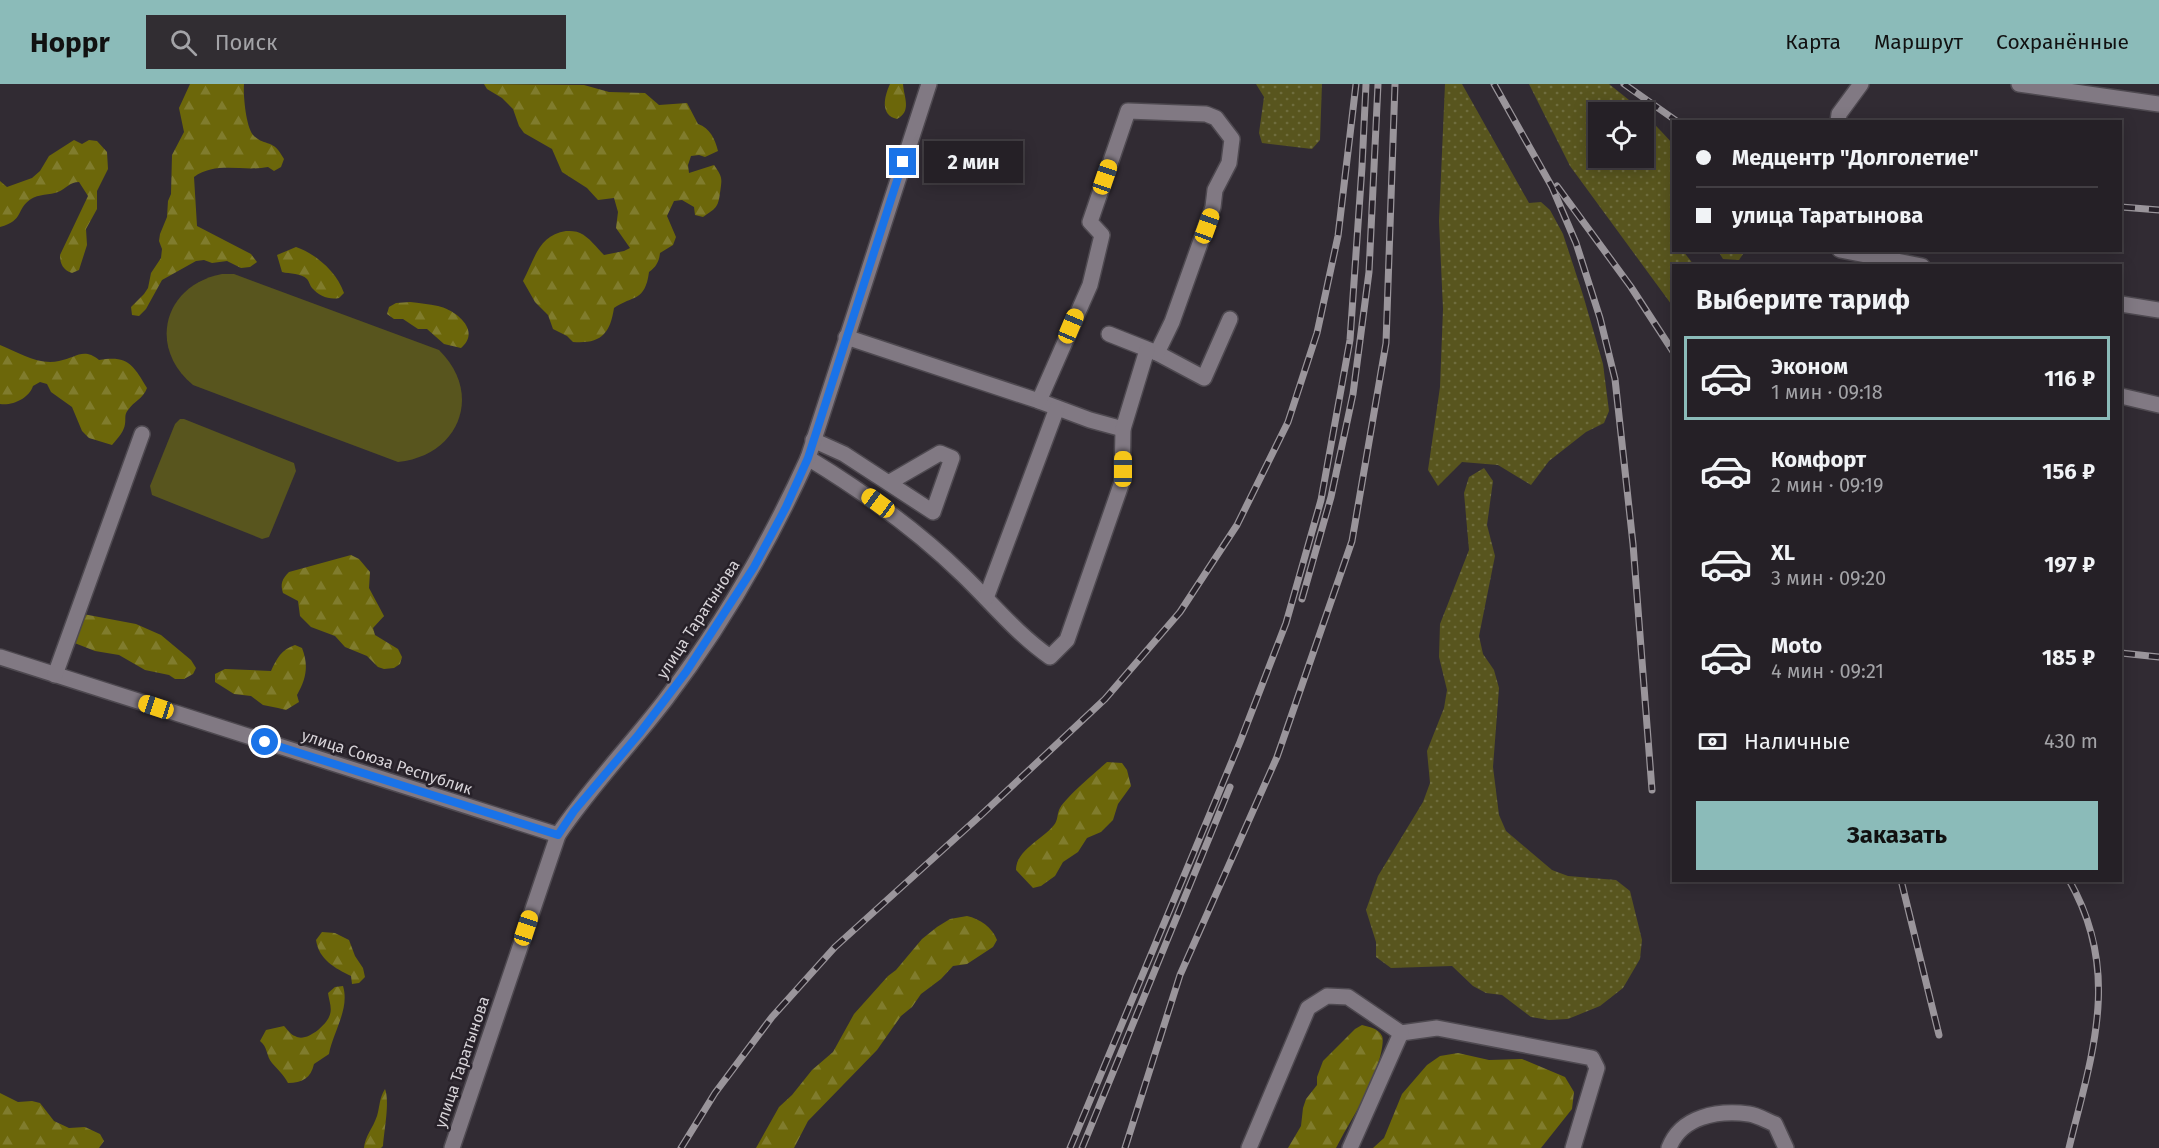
<!DOCTYPE html>
<html lang="ru">
<head>
<meta charset="utf-8">
<style>
	:root { --surface:#252026; --page:#312d32; --text:#f1f3f6; --muted:#a3a3a7; --line:#423e43; --accent:#8bbbb9 }
	body { margin:0; font-family:"Fira Sans",sans-serif; background:var(--page); color:var(--text); height:100vh; display:flex; flex-direction:column; font-size:22px; white-space:nowrap }
	* { box-sizing:border-box; margin:0 }
	p { font-size:20px; color:var(--muted) }
	.icon { flex:none; width:33px; height:33px; fill:none; stroke:currentColor; stroke-width:2; stroke-linecap:round; stroke-linejoin:round }
	.map { position:relative; flex:1; overflow:hidden }
	.sheet { position:absolute; left:1672px; top:180px; width:450px; height:618px; display:flex; flex-direction:column; background:var(--surface); border-radius:0px; box-shadow:0 3px 15px #0003,0 0 0 2px var(--line) }
	.sheet>* { flex:none }
	.hud { position:absolute; left:1672px; top:36px; width:450px; height:132px; border-radius:0px; box-shadow:0 3px 15px #0003,0 0 0 2px var(--line); display:grid; align-content:center; height:132px; padding:0 24px; background:var(--surface) }
	.fabs { position:absolute; left:1588px; top:18px; display:grid; gap:12px }
	.fabs a { display:grid; place-items:center; width:66px; height:66px; border-radius:0px; background:var(--surface); box-shadow:0 3px 15px #0003,0 0 0 2px var(--line); font-size:30px }
	.end { position:absolute; width:27px; height:27px; margin:-14px; border:8px solid #1a73e8; background:#fff; box-shadow:0 0 0 3px #fff }
	.from { border-radius:50% }
	.bubble { position:absolute; height:42px; border-radius:0px; background:var(--surface); box-shadow:0 3px 15px #0003,0 0 0 2px var(--line); font-size:20px; font-weight:700; line-height:42px; text-align:center }
	.car { position:absolute; width:18px; height:36px; margin:-18px -9px; border-radius:8px; box-shadow:0 0 4px 2px #0007; background:linear-gradient(#f5c518 24%,#345 0 40%,#f5c518 0 76%,#345 0 86%,#f5c518 0) }
	.hud b { display:flex; align-items:center; gap:21px; height:57px; font-size:22px }
	.hud b+b { border-top:2px solid var(--line) }
	.hud i { width:15px; height:15px; background:var(--text) }
	ul { padding:0; list-style:none }
	li { display:flex; align-items:center; gap:18px; height:84px; margin:0 12px 9px; padding:0 12px; border:3px solid transparent; border-radius:0px }
	li div { flex:1 }
	li b { display:block; font-size:22px }
	li em { font-style:normal; font-weight:700 }
	li.selected { border-color:var(--accent) }
	li>.icon { width:54px; height:54px; stroke-width:1.5 }
	h2 { padding:0 24px; font-size:27px; line-height:72px }
	.pay { display:flex; align-items:center; gap:15px; height:66px; padding:0 24px; font-size:22px }
	.pay p { margin-inline-start:auto }
	.button { display:flex; gap:12px; margin-top:auto; padding:12px 24px }
	.button a { flex:1; height:69px; border-radius:0px; background:var(--accent); color:#111; font-size:24px; font-weight:700; line-height:69px; text-align:center }
	header { display:flex; align-items:center; gap:36px; box-sizing:border-box; height:84px; padding:0 30px; background:var(--accent); color:#111 }
	header strong { font-size:28px }
	nav { display:flex; gap:33px; margin-inline-start:auto; font-size:21px }
	.search { width:420px; height:54px; background:var(--page); display:flex; align-items:center; gap:15px; box-sizing:border-box; padding:0 21px; border-radius:0px; color:var(--muted); font-size:22px }
	.map>svg:first-child { display:block }
</style>
</head>
<body>
<header>
<strong>Hoppr</strong>
<div class="search"><svg class="icon" aria-label="search" viewBox="0 0 24 24"><circle cx="10" cy="10" r="6"/><path d="M15 15l6 6"/></svg>Поиск</div>
<nav><a>Карта</a><a>Маршрут</a><a>Сохранённые</a></nav>
</header>
<div class="map">
<svg width="2159" height="1064" viewBox="0 0 2159 1064">
	<defs>
		<pattern id="grass-dots" width="8" height="8" patternUnits="userSpaceOnUse" patternTransform="scale(1.5)"><rect width="8" height="8" fill="#58551e"/><path d="M2 2h.1M6 6h.1" fill="none" stroke="#6f6d3e" stroke-width="1.8" stroke-linecap="round"/></pattern>
		<pattern id="forest-firs" width="22" height="20" patternUnits="userSpaceOnUse" patternTransform="scale(1.5)"><rect width="22" height="20" fill="#6c670a"/><path d="M5 1l3.5 6h-7zM16 11l3.5 6h-7z" fill="#807c2d"/></pattern>
	</defs>
	<rect width="100%" height="100%" fill="#312b33"/>
	<!-- grass -->
	<g fill="url(#grass-dots)">
		<polygon points="1256,0 1322,0 1320,56 1312,65 1262,59 1259,49 1264,13"/>
		<polygon points="1445,0 1462,0 1529,119 1541,118 1550,126 1563,150 1583,211 1603,280 1609,327 1604,339 1586,348 1549,377 1531,401 1498,381 1462,378 1438,402 1428,386 1440,303 1443,225 1439,137"/>
		<polygon points="1529,0 1609,0 1644,28 1599,28 1599,74 1644,74 1644,29 1674,61 1674,166 1683,167 1694,181 1674,182 1674,224 1570,82"/>
		<polygon points="1718,167 1745,167 1739,176 1723,175"/>
		<polygon points="1484,384 1493,397 1487,441 1495,472 1479,552 1483,570 1494,586 1499,604 1493,683 1499,731 1506,747 1552,786 1568,792 1616,796 1630,807 1642,856 1640,875 1623,904 1600,922 1568,935 1549,936 1531,933 1502,911 1486,909 1473,902 1452,882 1391,884 1376,873 1376,858 1366,826 1378,792 1423,718 1430,699 1427,667 1444,624 1447,606 1439,573 1440,540 1469,466 1464,409 1469,393"/>
	</g>
	<!-- forest -->
	<g fill="url(#forest-firs)">
		<path d="M190 0H244C243 11 246 45 254 52 266 63 273 54 284 75L281 83 274 87 268 83C243 88 216 77 194 93L197 142 251 170 257 178 250 183 241 184 227 177 212 179 204 176 196 177 162 196 146 225 139 232 132 231 131 223 144 210 148 204 151 189 161 174 162 165 159 157 160 150 167 133 168 117 171 110 172 71 184 48 179 24Z"/>
		<path d="M484 0 584 1 609 8 645 9 659 21 687 19 698 40C710 44 715 55 718 67L705 73 699 71 691 72 688 81 689 89 714 81C723 94 722 94 720 109 718 124 716 124 703 133L695 131 694 123 682 116 674 117 667 132 676 153 673 161 660 169C659 178 656 183 649 188 645 218 633 211 614 224 610 250 601 260 573 258L567 252 553 245 548 231 535 218 523 197C534 177 538 151 566 147 570 147 576 147 580 149 589 153 597 164 604 171L624 167 630 164 616 144 618 128 614 114 598 116 587 104 562 88 552 65 524 49 519 42 513 25 502 14 487 5Z"/>
		<path d="M890 0H903C904 14 912 27 897 35 880 31 884 13 890 0Z"/>
		<path d="M74 56 82 60 89 56 97 57 107 68 108 85 97 107V125L86 145 87 161 79 186 72 189C63 186 60 180 60 171L88 112 79 98C70 98 67 104 58 108 50 111 38 110 31 115 15 126 25 136 0 143V97L7 103 32 94 40 87 49 72Z"/>
		<path d="M296 163C316 170 337 188 344 209L339 214C329 216 319 212 312 204 310 202 309 197 307 195 301 189 290 190 282 188L277 171Z"/>
		<path d="M410 218C419 219 429 220 438 222 456 226 482 247 461 264L444 260 427 245H418L403 235H394L387 230 389 223 396 219Z"/>
		<path d="M0 261C18 268 39 282 59 277 76 274 83 263 99 276 127 271 133 280 147 304 143 315 134 317 128 326 124 331 126 334 125 340 124 348 117 355 112 361L89 354 82 347 72 323 51 308 47 300 40 298 33 302C29 314 13 322 0 320Z"/>
		<path d="M351 471 359 475 370 488 369 504 384 532 373 544 375 551 398 565 402 573 400 580 394 584 384 585 378 583 367 572 345 563 335 552 311 543 300 532 298 517 283 509C280 500 282 495 289 488Z"/>
		<polygon points="83,530 136,540 161,551 191,576 196,584 193,590 184,595 175,595 169,591 145,586 119,571 95,567 72,558"/>
		<path d="M295 561 302 564C309 582 306 595 297 611L299 618 286 626 278 624 263 621 251 612 234 610 215 598V590L225 585 271 587C277 574 281 566 295 561Z"/>
		<path d="M1107 678 1122 679 1127 686 1131 702 1118 720 1113 736 1101 748 1087 754 1078 768 1063 778 1055 792 1041 802 1033 804 1016 786C1016 766 1042 756 1054 741 1058 737 1057 729 1060 724 1067 712 1096 688 1107 678Z"/>
		<path d="M967 832C980 835 992 843 997 856L993 863 967 880 953 882 941 895 921 910 912 923 901 932 877 966 808 1037 794 1064H756L779 1023 792 1011 812 986 833 968 854 930 888 892 896 886 922 855 937 843 950 835Z"/>
		<path d="M322 848 335 849 349 856 355 872 363 884 365 893 359 899 352 900 351 892C335 884 319 876 316 856Z"/>
		<path d="M343 902C350 925 333 948 329 970L314 980C311 994 302 999 288 999 283 990 278 986 272 979 266 972 268 963 260 957L266 946 284 942C287 945 291 951 295 952 306 959 325 942 329 933 333 925 329 917 328 909L335 903Z"/>
		<path d="M1362 941C1369 943 1378 944 1382 952 1386 960 1373 998 1368 1006 1358 1026 1346 1044 1336 1064H1288L1301 1042 1303 1024 1306 1015 1317 1001V993L1323 977 1355 945Z"/>
		<polygon points="1458,969 1489,976 1522,975 1565,993 1574,1008 1572,1025 1541,1064 1373,1064 1384,1054 1402,1010 1427,981 1440,972"/>
		<path d="M385 1005C390 1018 384 1046 383 1062L381 1064H364C365 1052 373 1044 377 1032 380 1022 379 1015 385 1005Z"/>
		<polygon points="0,1009 18,1018 32,1017 40,1019 54,1037 69,1044 85,1043 100,1050 104,1057 99,1064 0,1064"/>
	</g>
	<!-- park -->
	<g fill="#58551e">
		<path d="M222 190H234L439 266C484 310 459 372 398 378L193 301C147 263 164 201 222 190Z"/>
		<polygon points="180,335 184,335 294,379 296,387 269,453 262,455 152,411 150,402 175,340"/>
	</g>
	<g fill="none" stroke-linecap="round" stroke-linejoin="round">
		<!-- minor casing -->
		<g stroke="#4e4950" stroke-width="18">
			<g id="minor">
				<polyline points="2019,0 2159,20"/>
				<polyline points="1838,38 1839,30 1861,0"/>
				<polyline points="1840,166 1922,182"/>
				<polyline points="2121,220 2159,226"/>
				<polyline points="1109,250 1157,269 1204,294 1230,235"/>
				<polyline points="846,253 1039,317 1090,336 1123,345"/>
				<polyline points="2121,312 2159,321"/>
				<polyline points="1039,317 1090,201 1102,151 1090,138 1128,27 1206,30 1216,34 1232,55 1229,79 1215,106 1213,123 1172,238 1157,269"/>
				<polyline points="813,356 844,370 933,428 952,374 940,369 890,398"/>
				<path d="M808 374C864 408 916 445 963 491 992 519 1017 550 1050 573L1067 556 1122 398 1123 345 1147 266"/>
				<polyline points="986,514 1057,324"/>
				<polyline points="0,573 558,751"/>
				<polyline points="55,591 142,350"/>
				<polyline points="1401,949 1437,944 1592,974 1597,984 1573,1064"/>
				<path d="M452 1064 558 751C590 703 631 661 666 615 723 540 769 460 808 374L929 0"/>
				<polyline points="1249,1064 1308,924 1327,912 1348,913 1401,949 1350,1064"/>
				<path d="M1669 1064C1681 1032 1718 1026 1749 1030 1757 1031 1767 1037 1775 1040L1786 1064"/>
			</g>
		</g>
		<!-- minor -->
		<use href="#minor" stroke="#817983" stroke-width="15"/>
		<!-- rail casing -->
		<g stroke="#9a959b" stroke-width="7">
			<g id="rail">
				<polyline points="1494,0 1552,103 1576,159 1600,234 1615,295 1633,460 1652,706"/>
				<polyline points="1624,0 1678,38"/>
				<polyline points="1557,102 1631,203 1674,269"/>
				<polyline points="2121,123 2159,126"/>
				<polyline points="1302,515 1331,413 1353,310 1369,188 1378,0"/>
				<polyline points="2121,569 2159,573"/>
				<polyline points="1901,796 1939,951"/>
				<path d="M2069 796C2122 888 2092 970 2069 1064"/>
				<polyline points="681,1064 715,1009 772,933 835,863 980,732 1105,615 1180,528 1237,441 1288,338 1317,249 1338,152 1356,0"/>
				<polyline points="1070,1064 1240,658 1286,539 1321,416 1350,256 1362,83 1366,0"/>
				<polyline points="1082,1064 1230,703"/>
				<polyline points="1125,1064 1180,891 1277,673 1352,457 1386,259 1395,0"/>
			</g>
		</g>
		<!-- rail -->
		<use href="#rail" stroke="#272129" stroke-width="4.5" stroke-dasharray="14" stroke-linecap="butt"/>
	</g>
	<g fill="none" stroke-linecap="round" stroke-linejoin="round">
		<!-- route -->
		<polyline stroke="#1a73e8" stroke-width="8" points="265,658 558,751 574,727 639,650 686,588 754,483 786,423 808,374 903,78"/>
	</g>
	<g text-anchor="middle" dominant-baseline="central" stroke-width="5" stroke-linejoin="round" paint-order="stroke">
		<!-- street labels -->
		<g font-size="16" fill="#d7d3d8" stroke="#272129">
			<text transform="translate(698 535) rotate(-57)">улица Таратынова</text>
			<text transform="translate(387 678) rotate(18)">улица Союза Республик</text>
			<text transform="translate(462 978) rotate(-71)">улица Таратынова</text>
		</g>
	</g>
</svg>
<div class="fabs">
<a><svg class="icon" aria-label="locate" viewBox="0 0 24 24"><circle cx="12" cy="12" r="6"/><path d="M12 2v4M12 18v4M2 12h4M18 12h4"/></svg></a>
</div>
<i class="end from" style="left:265px;top:658px"></i>
<i class="end" style="left:903px;top:78px"></i>
<div class="bubble" style="left:924px;top:57px;width:99px">2 мин</div>
<i class="car" style="left:1105px;top:93px;rotate:19deg"></i>
<i class="car" style="left:1207px;top:142px;rotate:20deg"></i>
<i class="car" style="left:1071px;top:242px;rotate:23deg"></i>
<i class="car" style="left:1123px;top:385px;rotate:0deg"></i>
<i class="car" style="left:878px;top:419px;rotate:306deg"></i>
<i class="car" style="left:156px;top:623px;rotate:288deg"></i>
<i class="car" style="left:526px;top:844px;rotate:18deg"></i>
<div class="hud">
<b><i class="from"></i>Медцентр &quot;Долголетие&quot;</b>
<b><i></i>улица Таратынова</b>
</div>
<section class="sheet">
<h2>Выберите тариф</h2>
<ul>
<li class="selected"><svg class="icon" aria-label="car" viewBox="0 0 24 24"><path d="M5 17H2v-5l4-1 3-4h7l3 4 3 1v5h-3M9 17h6M6 11h13"/><circle cx="7" cy="17" r="2"/><circle cx="17" cy="17" r="2"/></svg><div><b>Эконом</b><p>1 мин · 09:18</p></div><em>116 ₽</em></li>
<li><svg class="icon" aria-label="car" viewBox="0 0 24 24"><path d="M5 17H2v-5l4-1 3-4h7l3 4 3 1v5h-3M9 17h6M6 11h13"/><circle cx="7" cy="17" r="2"/><circle cx="17" cy="17" r="2"/></svg><div><b>Комфорт</b><p>2 мин · 09:19</p></div><em>156 ₽</em></li>
<li><svg class="icon" aria-label="car" viewBox="0 0 24 24"><path d="M5 17H2v-5l4-1 3-4h7l3 4 3 1v5h-3M9 17h6M6 11h13"/><circle cx="7" cy="17" r="2"/><circle cx="17" cy="17" r="2"/></svg><div><b>XL</b><p>3 мин · 09:20</p></div><em>197 ₽</em></li>
<li><svg class="icon" aria-label="car" viewBox="0 0 24 24"><path d="M5 17H2v-5l4-1 3-4h7l3 4 3 1v5h-3M9 17h6M6 11h13"/><circle cx="7" cy="17" r="2"/><circle cx="17" cy="17" r="2"/></svg><div><b>Moto</b><p>4 мин · 09:21</p></div><em>185 ₽</em></li>
</ul>
<div class="pay"><svg class="icon" aria-label="cash" viewBox="0 0 24 24"><path d="M3 7h18v10H3z"/><circle cx="12" cy="12" r="2"/></svg>Наличные<p>430 m</p></div>
<div class="button"><a>Заказать</a></div>
</section>
</div>
</body>
</html>
